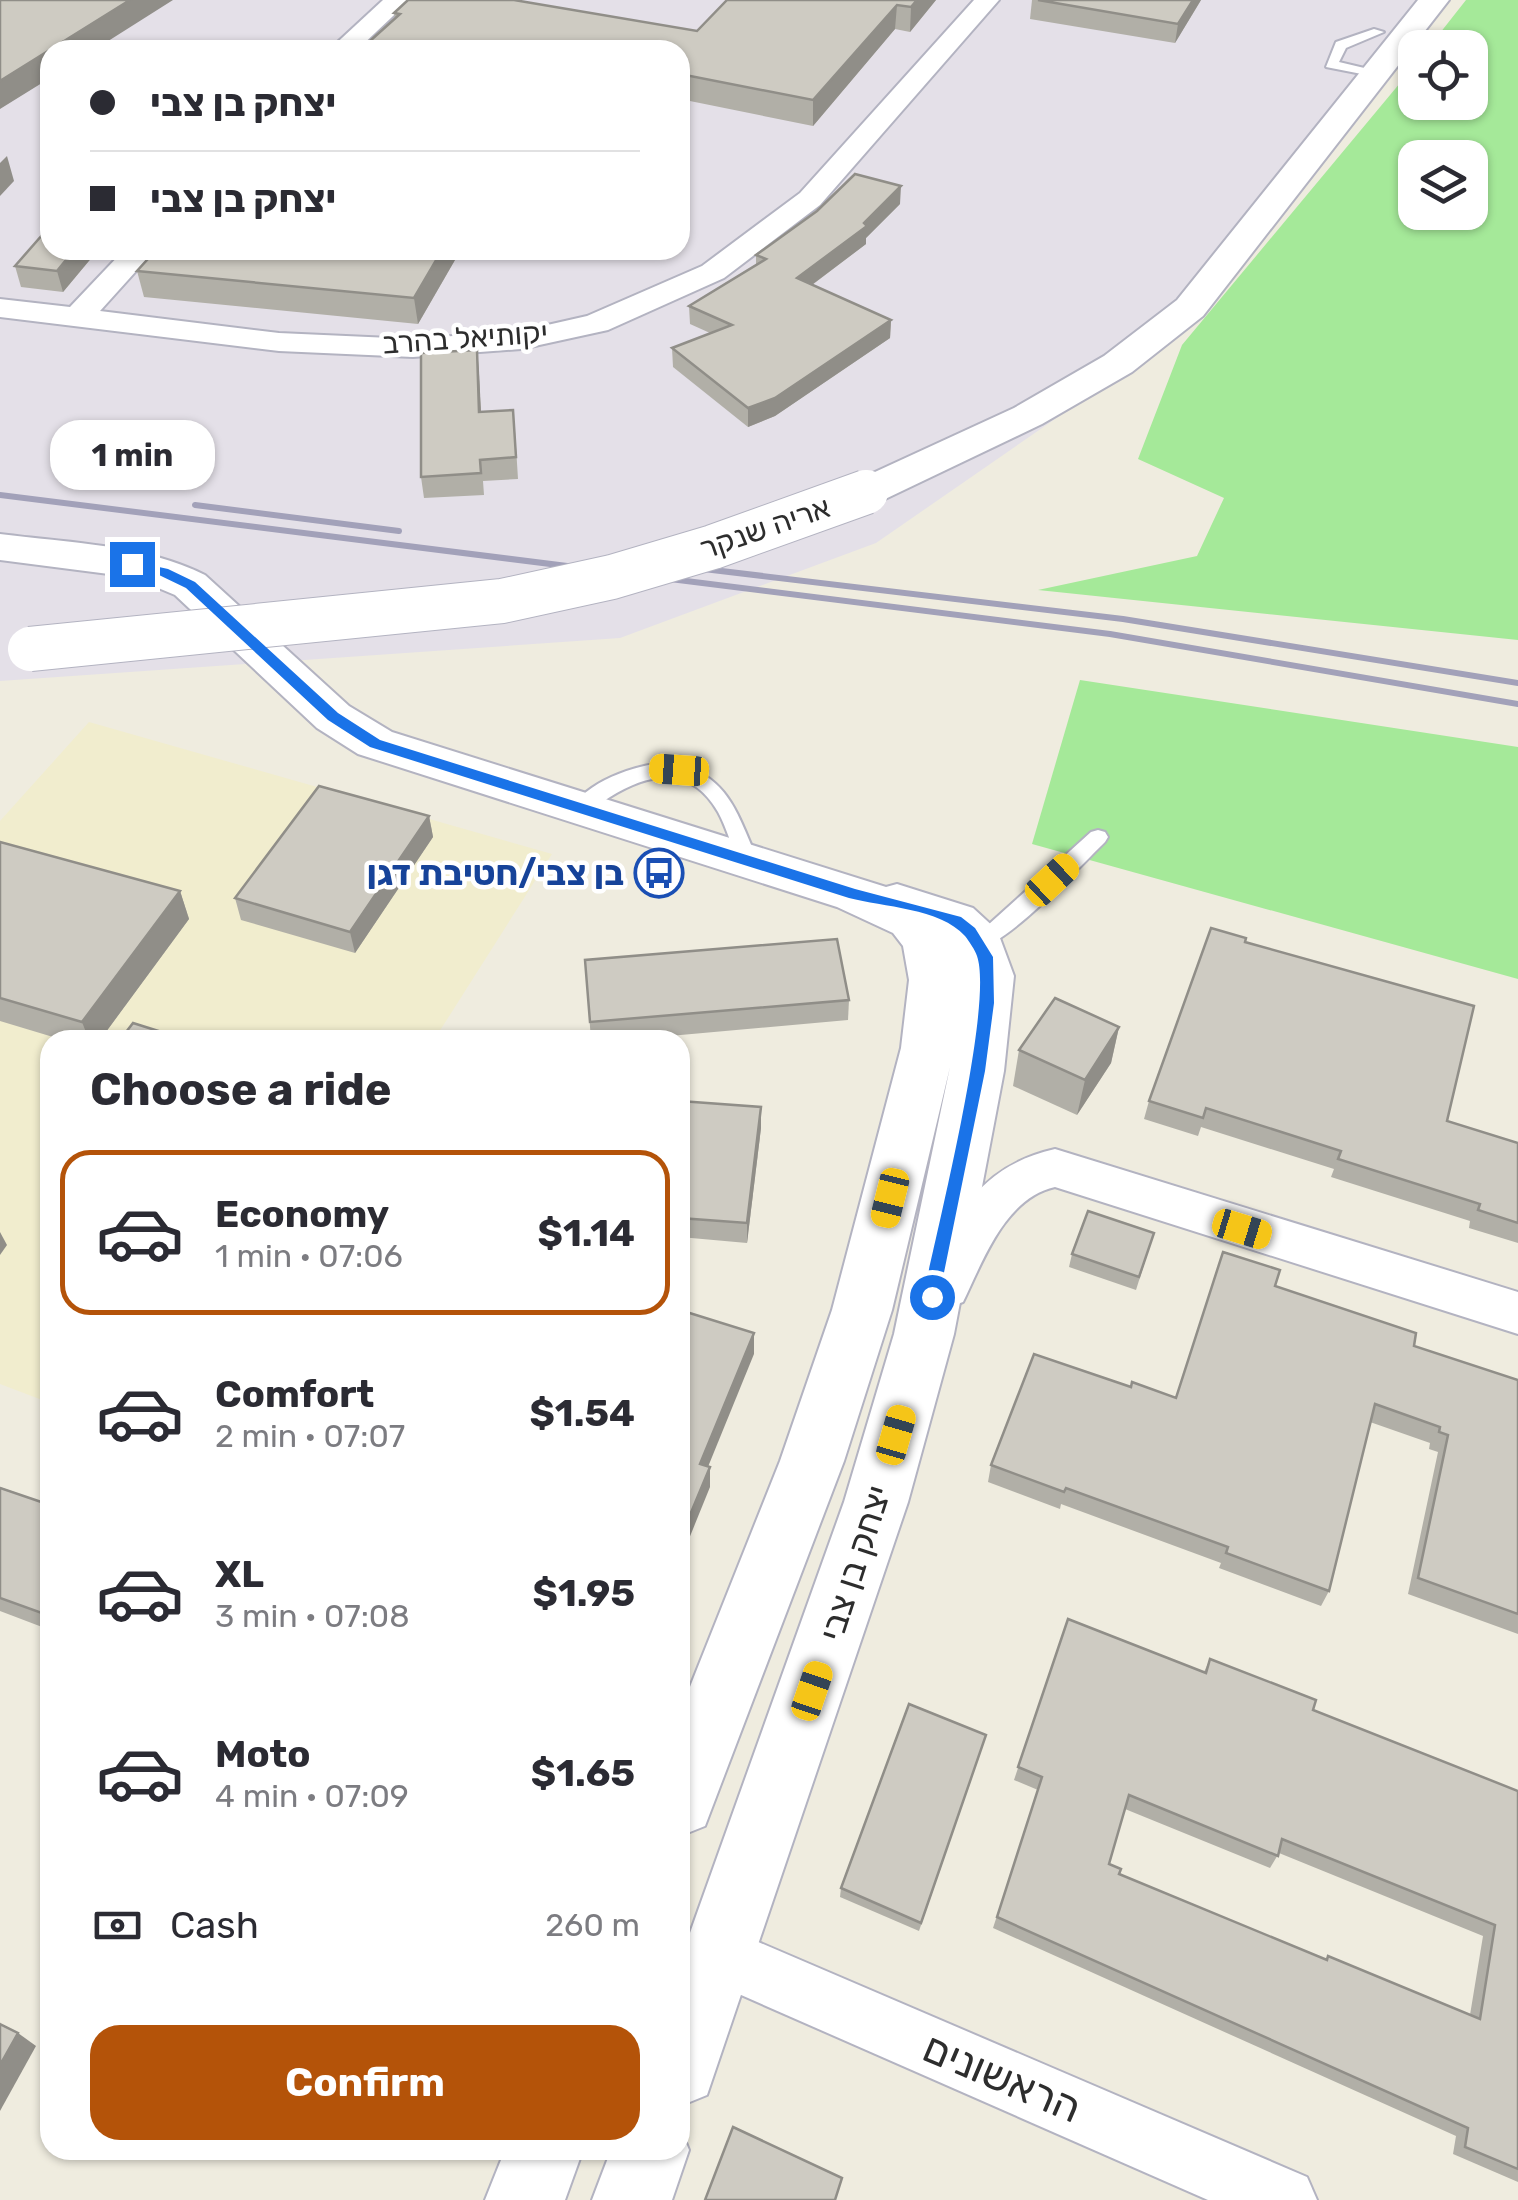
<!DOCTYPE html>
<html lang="en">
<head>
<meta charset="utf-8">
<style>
	:root { --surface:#fff; --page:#f7f7f7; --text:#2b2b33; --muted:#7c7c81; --line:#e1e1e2; --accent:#b45309 }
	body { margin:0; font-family:Rubik,Heebo,sans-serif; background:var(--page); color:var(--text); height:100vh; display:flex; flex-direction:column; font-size:38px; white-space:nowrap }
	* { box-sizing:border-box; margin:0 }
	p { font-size:32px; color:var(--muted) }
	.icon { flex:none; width:55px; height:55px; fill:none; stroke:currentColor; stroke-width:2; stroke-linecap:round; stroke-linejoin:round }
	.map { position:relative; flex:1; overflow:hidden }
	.details { position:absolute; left:40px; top:1030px; width:650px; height:1130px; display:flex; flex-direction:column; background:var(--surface); border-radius:30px; box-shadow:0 2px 8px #0004 }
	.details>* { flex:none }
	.top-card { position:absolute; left:40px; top:40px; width:650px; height:220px; border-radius:30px; box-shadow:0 2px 8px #0004; display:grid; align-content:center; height:220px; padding:0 50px; background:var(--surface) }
	.fabs { position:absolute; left:1398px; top:30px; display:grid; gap:20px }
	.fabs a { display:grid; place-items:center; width:90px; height:90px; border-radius:20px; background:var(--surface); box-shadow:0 2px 8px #0004; font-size:50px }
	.end { position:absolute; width:45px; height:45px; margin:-22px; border:12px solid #1a73e8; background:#fff; box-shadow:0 0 0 5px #fff }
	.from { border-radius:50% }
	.bubble { position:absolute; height:70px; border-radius:30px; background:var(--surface); box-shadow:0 2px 8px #0004; font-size:32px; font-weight:700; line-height:70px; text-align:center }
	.car { position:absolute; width:30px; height:60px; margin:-30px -15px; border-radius:12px; box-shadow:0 0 8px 2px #0007; background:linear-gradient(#f5c518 24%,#345 0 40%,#f5c518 0 76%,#345 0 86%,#f5c518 0) }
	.top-card b { display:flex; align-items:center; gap:35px; height:95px; font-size:38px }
	.top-card b+b { border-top:2px solid var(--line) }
	.top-card i { width:25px; height:25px; background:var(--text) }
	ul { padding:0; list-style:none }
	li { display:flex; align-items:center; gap:30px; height:165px; margin:0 20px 15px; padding:0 30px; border:5px solid transparent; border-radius:30px }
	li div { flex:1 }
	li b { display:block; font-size:38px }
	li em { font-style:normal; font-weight:700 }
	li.selected { border-color:var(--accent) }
	li>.icon { width:90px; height:90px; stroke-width:1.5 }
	h2 { padding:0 50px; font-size:45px; line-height:120px }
	.pay { display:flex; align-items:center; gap:25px; height:110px; padding:0 50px; font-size:38px }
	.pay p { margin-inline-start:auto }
	.primary-button { display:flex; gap:20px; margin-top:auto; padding:20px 50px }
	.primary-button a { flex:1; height:115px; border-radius:30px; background:var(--accent); color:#fff; font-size:40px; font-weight:700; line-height:115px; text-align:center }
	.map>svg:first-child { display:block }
</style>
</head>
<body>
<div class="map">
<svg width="1518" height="2200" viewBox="0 0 1518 2200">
	<rect width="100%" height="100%" fill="#efecdf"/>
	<!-- industrial -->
	<path fill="#e4e0e8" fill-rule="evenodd" d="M0 0H1434L1139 361 876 543 620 638 0 681ZM50 50H680V250H50Z"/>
	<!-- education -->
	<polygon fill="#f1edce" points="89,722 552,854 434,1040 50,1040 50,1403 0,1384 0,821"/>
	<!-- green -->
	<g fill="#a5e999" fill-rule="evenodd">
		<path d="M1466 0H1518V640L1038 590 1197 556 1224 498 1138 459 1182 345 1415 65V102H1470V48L1429 47ZM1415 158H1470V212H1415Z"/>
		<polygon points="1080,680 1518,747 1518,979 1032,844"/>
	</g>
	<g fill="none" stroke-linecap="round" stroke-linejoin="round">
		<!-- lane casing -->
		<g stroke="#b3b3c1" stroke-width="4">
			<g id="lane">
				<polygon points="1374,29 1384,32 1346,48 1339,62 1377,71 1377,77 1326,67 1336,42"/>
				<path d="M675 762C729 778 736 811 757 858L754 863H740C731 847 727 828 718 812 691 765 650 772 610 797 598 804 589 814 575 811L572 806C594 778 640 763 675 762Z"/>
				<path d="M1098 830 1105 832 1108 837 1105 842C1083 863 998 956 972 948L968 943 1091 832Z"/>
			</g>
		</g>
		<!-- street casing -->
		<g stroke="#b3b3c1" stroke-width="4">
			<g id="street">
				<polygon points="383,0 410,0 357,50 329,50"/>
				<polygon points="974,0 999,0 820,205 724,278 608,330 521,349 413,357 279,351 0,317 0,299 70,307 124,250 155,250 100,311 279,333 413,339 521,331 587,316 702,266 800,193"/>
				<path d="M1055 1149 1518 1292V1334L1055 1187C1005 1198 983 1261 963 1302L946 1308 929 1302 922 1287C954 1219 976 1167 1055 1149Z"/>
				<polygon points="721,1926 1307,2177 1317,2200 1208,2200 700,1977 691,1956 700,1935"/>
			</g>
		</g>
		<!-- secondary casing -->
		<g stroke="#b3b3c1" stroke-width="4">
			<g id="secondary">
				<polygon points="1418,0 1449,0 1203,316 1132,372 1042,424 881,501 866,504 851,501 845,492 851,483 1014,408 1104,356 1177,300"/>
				<path d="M0 534C69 543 143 544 205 575L349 706 392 732 886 887 897 884 973 908 997 930 1014 976 1004 1071 954 1334 908 1502 707 2095 680 2106V1961L844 1502 894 1334 950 1067 892 1310 844 1461 705 1826 680 1836V1712L780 1461 832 1310 901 1048 909 980 903 946 893 933 837 907 358 754 317 728 175 595 132 577 0 560Z"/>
				<polygon points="680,2128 689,2150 672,2200 592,2200 611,2150 680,2150"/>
				<polygon points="505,2150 583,2150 565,2200 485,2200"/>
			</g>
		</g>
		<!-- lane -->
		<use href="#lane" fill="#fff" fill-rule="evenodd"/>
		<!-- street -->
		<use href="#street" fill="#fff" fill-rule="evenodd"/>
		<!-- secondary -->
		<use href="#secondary" fill="#fff" fill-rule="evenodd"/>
		<!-- rail -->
		<g stroke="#a2a1b9" stroke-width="6">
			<polyline points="0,495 1110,634 1518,704"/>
			<polyline points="195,505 399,531"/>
			<polyline points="612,558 1123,619 1518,683"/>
		</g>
		<!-- secondary-bridge casing -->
		<g stroke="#b3b3c1" stroke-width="46" stroke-linecap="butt">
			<polyline id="secondary-bridge" points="30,649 502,601 612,577 713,547 866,492"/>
		</g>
		<!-- secondary-bridge -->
		<use href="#secondary-bridge" stroke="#fff" stroke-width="44"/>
	</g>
	<!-- wall -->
	<g fill="#b1afa7" fill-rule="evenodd">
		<polygon points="727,0 936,0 910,32 895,29 813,126 680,99 680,50 360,50 395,19 394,13 697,31"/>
		<polygon points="1032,0 1201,0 1175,43 1030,19"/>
		<polygon points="900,204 866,238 866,244 812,285 891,320 890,338 775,416 748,427 673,367 672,348 710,333 690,324 689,306 756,265 756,255"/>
		<polygon points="50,250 98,250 63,292 21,287 15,266"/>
		<polygon points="156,250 459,250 459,253 418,324 144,297 137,271"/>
		<polygon points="477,350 481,412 515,431 518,479 483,481 484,495 424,498 421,477"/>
		<polygon points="429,816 433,837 355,953 241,920 235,898"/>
		<polygon points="0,842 180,891 189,919 100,1040 63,1040 0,1021"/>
		<polygon points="1245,942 1447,1121 1518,1143 1518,1243 1469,1228 1470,1221 1331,1177 1334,1169 1201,1127 1198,1136 1144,1119 1149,1101"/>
		<polygon points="585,960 849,1000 848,1020 625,1040 591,1040"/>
		<polygon points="1119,1027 1111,1063 1077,1115 1013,1086 1019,1050"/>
		<polygon points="680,1101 761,1107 761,1128 747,1243 680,1237"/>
		<polygon points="1154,1233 1136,1290 1069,1267 1072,1254"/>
		<polygon points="1275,1286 1414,1346 1518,1380 1518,1634 1408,1594 1438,1452 1429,1449 1430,1443 1370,1422 1329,1591 1321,1606 1219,1568 1221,1563 1061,1504 1060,1509 988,1482 991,1465 1131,1387 1176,1397"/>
		<polygon points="0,1487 50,1505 50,1630 0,1611"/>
		<path d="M1068 1619 1204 1672 1210 1659 1313 1710 1518 1791V2182L1453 2154 1456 2136 993 1928 1038 1790 1014 1780ZM1125 1809 1270 1868 1279 1853 1483 1936 1470 2015 1328 1956 1325 1959 1119 1874 1109 1864Z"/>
		<polygon points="986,1735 919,1931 840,1897 841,1888"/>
	</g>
	<!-- shaded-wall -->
	<g fill="#908e88">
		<polygon points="130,0 173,0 94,50 50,50 50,78 0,109 0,81"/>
		<polygon points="917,0 936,0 910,32 911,7"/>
		<polygon points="1193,0 1201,0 1175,43 1178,24"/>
		<polygon points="897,5 895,29 813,126 813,100"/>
		<polygon points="7,156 14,181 0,196 0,163"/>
		<polygon points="901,186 900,204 866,238 866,244 797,296 797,278 864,223"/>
		<polygon points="74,250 98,250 63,292 57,271"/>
		<polygon points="442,250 459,250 459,253 418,324 414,298"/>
		<polygon points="891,320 890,338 775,416 748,427 748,408"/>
		<polygon points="477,350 479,371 482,433 479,412"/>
		<polygon points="429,816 433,837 355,953 350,932"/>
		<polygon points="180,891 189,919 100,1040 89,1040 82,1022"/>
		<polygon points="1119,1027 1111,1063 1077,1115 1085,1080"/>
		<polygon points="761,1107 761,1128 747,1243 747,1223"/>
		<polygon points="0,1232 7,1245 0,1255"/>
		<polygon points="754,1333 754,1354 701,1484 700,1464"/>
		<polygon points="710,1467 710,1487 680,1561 680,1539"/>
		<polygon points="18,2033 36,2046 0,2111 0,2065"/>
	</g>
	<!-- building -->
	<g fill="#cecbc2" stroke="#908e88" stroke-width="2.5" fill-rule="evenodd">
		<polygon points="0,0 130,0 0,81"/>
		<polygon points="408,0 514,0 697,31 727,0 917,0 911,7 897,5 813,100 680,74 680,50 610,50 583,45 578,50 360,50 400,14 394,13"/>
		<polygon points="1038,0 1193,0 1178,24"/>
		<polygon points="855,174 901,186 864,223 867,226 797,278 891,320 775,398 748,408 672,348 732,325 689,306 766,259 756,255 817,211"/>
		<polygon points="50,226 50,250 74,250 57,271 15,266"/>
		<polygon points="156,250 442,250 414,298 137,271"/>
		<polygon points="477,350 479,412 513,410 516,457 480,460 481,473 421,477 421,353"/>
		<polygon points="319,786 429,816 350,932 235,898"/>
		<polygon points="0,842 180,891 82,1022 0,998"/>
		<polygon points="1211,928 1246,938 1245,942 1474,1006 1447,1121 1518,1143 1518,1223 1478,1210 1480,1204 1338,1159 1341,1151 1206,1108 1203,1118 1149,1101"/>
		<polygon points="837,939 849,1000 590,1022 585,960"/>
		<polygon points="1055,998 1119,1027 1085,1080 1019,1050"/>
		<polygon points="133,1023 187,1040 120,1040"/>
		<polygon points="475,1033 498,1040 470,1040"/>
		<polygon points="680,1101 761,1107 747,1223 680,1218"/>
		<polygon points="1088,1211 1154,1233 1139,1277 1072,1254"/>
		<polygon points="1223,1252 1280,1270 1275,1286 1416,1333 1414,1346 1518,1380 1518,1614 1418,1578 1448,1435 1439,1432 1440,1427 1375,1404 1329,1591 1226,1553 1228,1547 1066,1488 1064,1492 991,1465 1034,1354 1131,1387 1132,1382 1176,1398"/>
		<polygon points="680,1310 754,1333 700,1464 710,1467 680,1539"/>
		<polygon points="0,1488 50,1505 50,1616 0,1598"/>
		<path d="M1068 1619 1206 1673 1210 1659 1316 1700 1313 1710 1518 1791V2169L1465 2147 1468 2128 997 1917 1042 1777 1018 1767ZM1129 1795 1278 1856 1282 1839 1495 1925 1480 2019 1328 1956 1327 1960 1119 1874 1121 1869 1109 1864Z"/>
		<polygon points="909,1704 986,1735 921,1923 841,1888"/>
		<polygon points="0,2024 18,2033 0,2065"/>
		<polygon points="733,2127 842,2178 835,2200 705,2200"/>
	</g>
	<!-- route -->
	<path fill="#1a73e8" d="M132 561 168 569 195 582 338 713 380 740 855 889 961 917 975 928 993 957 994 1003 985 1071 938 1302 932 1304 923 1297C936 1234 994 1005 977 956 975 950 969 941 965 936 940 908 883 907 849 898L370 747 328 720 186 588 159 575 128 567 126 564Z"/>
	<!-- icons -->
	<defs>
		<g id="bus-ring" transform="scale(2.5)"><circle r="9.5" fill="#fff" stroke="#1a4fb4" stroke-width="1.5"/><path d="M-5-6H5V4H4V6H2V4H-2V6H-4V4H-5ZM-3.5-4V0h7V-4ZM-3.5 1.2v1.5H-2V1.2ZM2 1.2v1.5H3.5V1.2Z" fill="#1a4fb4"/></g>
	</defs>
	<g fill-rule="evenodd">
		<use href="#bus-ring" x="659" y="873"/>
	</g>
	<g text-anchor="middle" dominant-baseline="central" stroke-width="9" stroke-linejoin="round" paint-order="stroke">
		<!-- far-street labels -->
		<g font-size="30" fill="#2d2d2d" stroke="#fff">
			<text transform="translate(465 338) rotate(-4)">יקותיאל בהרב</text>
			<text transform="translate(765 528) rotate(-19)">אריה שנקר</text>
		</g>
		<!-- transit labels -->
		<g font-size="35" font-weight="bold" fill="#164399" stroke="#fff" text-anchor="end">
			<text x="624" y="873">בן צבי/חטיבת דגן</text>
		</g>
		<!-- street labels -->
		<g font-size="35" fill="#2d2d2d" stroke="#fff">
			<text transform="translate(855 1563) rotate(-72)">יצחק בן צבי</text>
		</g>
		<!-- near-street labels -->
		<g font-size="42" fill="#2d2d2d" stroke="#fff">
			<text transform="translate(1002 2078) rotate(23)">הראשונים</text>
		</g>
	</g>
</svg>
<div class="fabs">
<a><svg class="icon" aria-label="locate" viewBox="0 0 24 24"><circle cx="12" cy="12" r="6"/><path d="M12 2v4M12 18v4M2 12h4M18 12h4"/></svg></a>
<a><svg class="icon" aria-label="layers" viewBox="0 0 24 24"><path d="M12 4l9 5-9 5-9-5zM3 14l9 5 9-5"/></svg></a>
</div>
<i class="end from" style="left:932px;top:1297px"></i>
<i class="end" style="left:132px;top:564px"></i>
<div class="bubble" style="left:50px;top:420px;width:165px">1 min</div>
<i class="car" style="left:679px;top:770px;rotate:274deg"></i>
<i class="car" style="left:1052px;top:880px;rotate:47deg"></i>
<i class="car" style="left:890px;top:1198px;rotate:194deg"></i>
<i class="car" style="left:1242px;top:1229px;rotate:107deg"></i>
<i class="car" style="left:896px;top:1435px;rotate:16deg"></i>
<i class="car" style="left:812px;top:1691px;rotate:19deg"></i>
<div class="top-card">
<b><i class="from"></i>יצחק בן צבי</b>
<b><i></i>יצחק בן צבי</b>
</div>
<section class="details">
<h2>Choose a ride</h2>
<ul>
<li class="selected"><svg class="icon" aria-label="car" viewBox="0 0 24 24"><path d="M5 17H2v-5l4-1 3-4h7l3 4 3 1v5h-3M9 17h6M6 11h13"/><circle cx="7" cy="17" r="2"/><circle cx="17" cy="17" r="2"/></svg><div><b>Economy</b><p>1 min · 07:06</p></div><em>$1.14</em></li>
<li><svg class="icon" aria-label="car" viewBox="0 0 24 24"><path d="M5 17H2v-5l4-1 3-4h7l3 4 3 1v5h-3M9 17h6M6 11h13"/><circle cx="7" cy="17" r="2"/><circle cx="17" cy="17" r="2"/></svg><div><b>Comfort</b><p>2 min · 07:07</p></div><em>$1.54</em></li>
<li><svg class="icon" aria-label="car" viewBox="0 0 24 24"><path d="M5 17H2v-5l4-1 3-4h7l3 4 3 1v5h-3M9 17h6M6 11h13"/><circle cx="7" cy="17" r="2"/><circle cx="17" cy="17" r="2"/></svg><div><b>XL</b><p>3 min · 07:08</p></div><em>$1.95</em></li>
<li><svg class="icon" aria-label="car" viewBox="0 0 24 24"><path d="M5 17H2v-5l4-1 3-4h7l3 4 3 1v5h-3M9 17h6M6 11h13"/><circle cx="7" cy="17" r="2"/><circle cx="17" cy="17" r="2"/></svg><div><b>Moto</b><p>4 min · 07:09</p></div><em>$1.65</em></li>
</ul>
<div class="pay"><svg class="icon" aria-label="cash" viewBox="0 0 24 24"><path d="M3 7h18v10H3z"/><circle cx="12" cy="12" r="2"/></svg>Cash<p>260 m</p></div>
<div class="primary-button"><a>Confirm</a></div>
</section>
</div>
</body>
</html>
